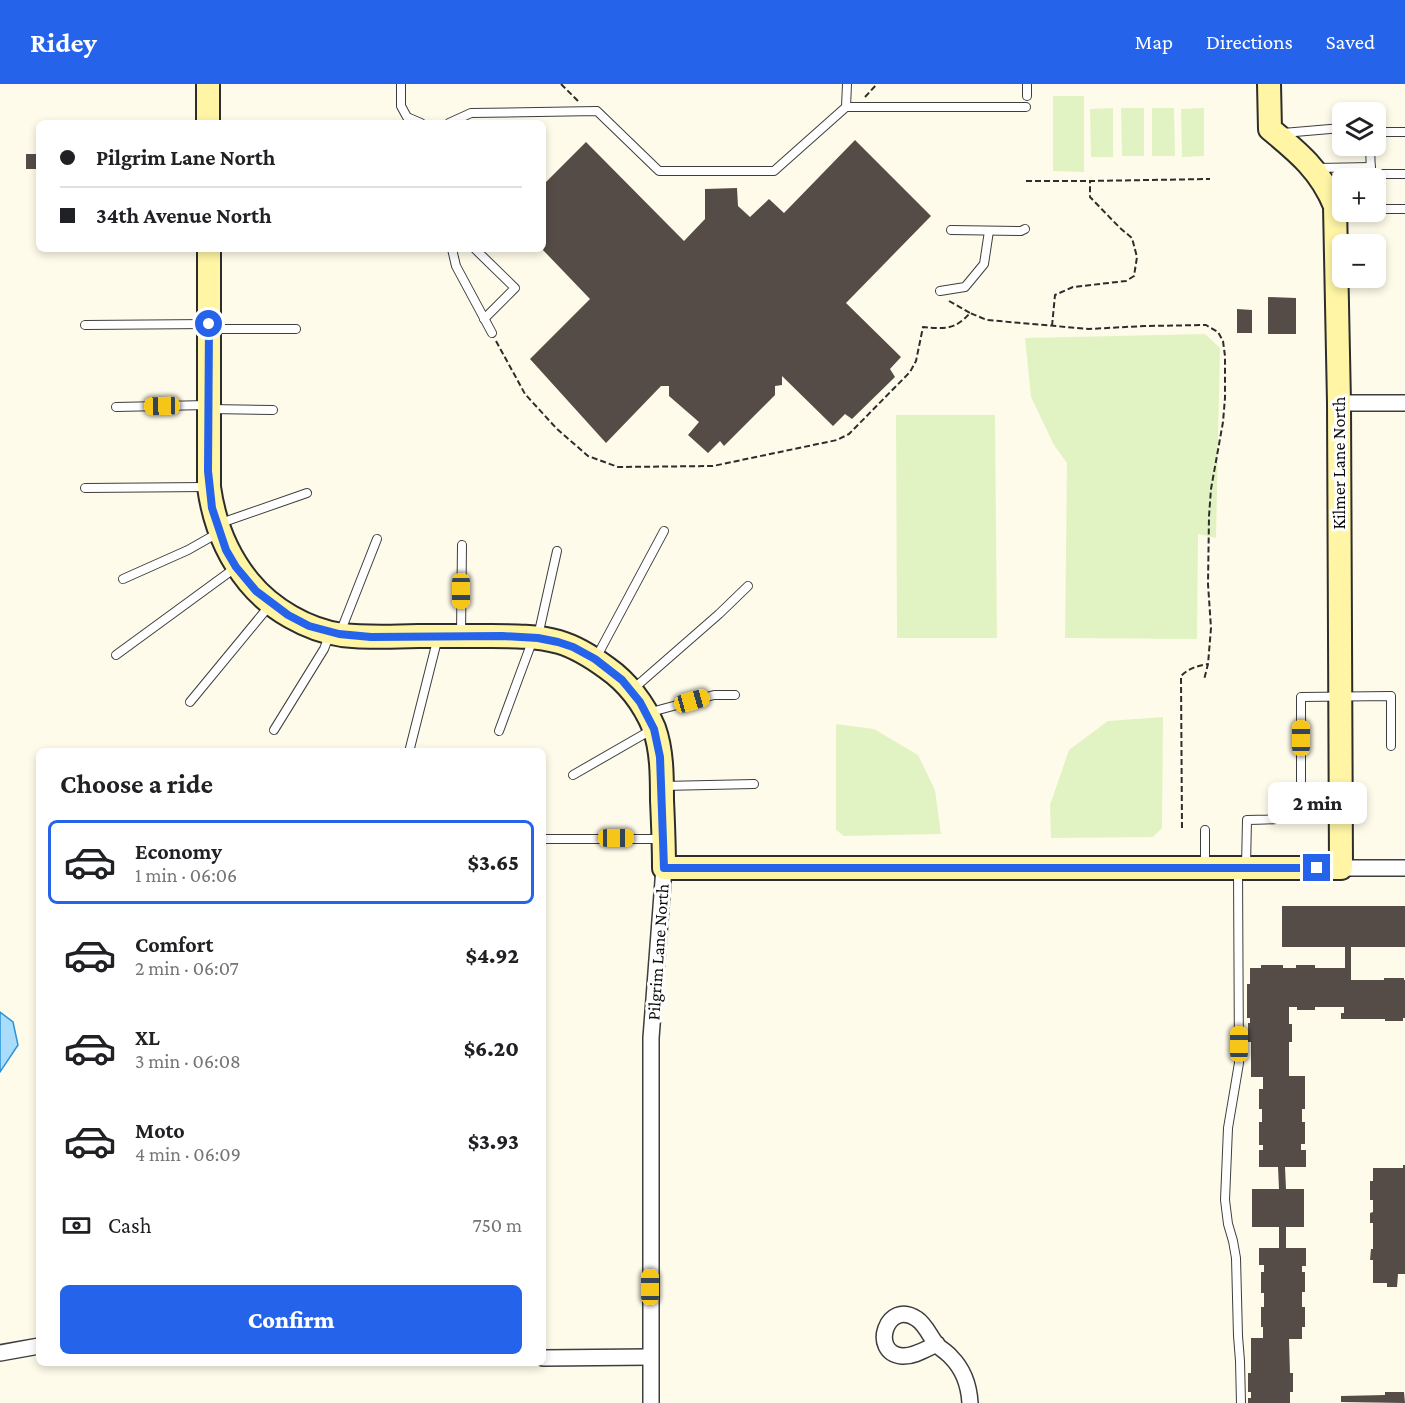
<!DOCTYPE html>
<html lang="en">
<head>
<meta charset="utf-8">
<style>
	:root { --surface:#fff; --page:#f6f6f6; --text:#202124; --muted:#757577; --line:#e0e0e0; --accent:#2563eb }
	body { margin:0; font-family:"Crimson Pro",serif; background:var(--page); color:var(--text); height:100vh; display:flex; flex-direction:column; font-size:22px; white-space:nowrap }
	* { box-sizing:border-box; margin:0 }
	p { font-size:20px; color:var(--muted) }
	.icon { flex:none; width:33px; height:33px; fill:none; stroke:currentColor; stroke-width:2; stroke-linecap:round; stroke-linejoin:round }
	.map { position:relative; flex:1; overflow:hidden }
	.panel { position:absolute; left:36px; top:664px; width:510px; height:618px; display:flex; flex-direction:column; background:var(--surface); border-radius:9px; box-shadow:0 3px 9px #0003 }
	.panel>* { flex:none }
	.hud { position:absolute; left:36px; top:36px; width:510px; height:132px; border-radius:9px; box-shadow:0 3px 9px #0003; display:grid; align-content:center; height:132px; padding:0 24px; background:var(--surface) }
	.controls { position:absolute; left:1332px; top:18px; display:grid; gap:12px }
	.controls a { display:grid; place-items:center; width:54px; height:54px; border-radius:9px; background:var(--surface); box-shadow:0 3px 9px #0003; font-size:30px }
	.end { position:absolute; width:27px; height:27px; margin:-14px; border:8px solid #2563eb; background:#fff; box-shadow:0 0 0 3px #fff }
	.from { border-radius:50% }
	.bubble { position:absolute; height:42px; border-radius:9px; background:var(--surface); box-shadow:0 3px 9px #0003; font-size:20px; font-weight:800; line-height:42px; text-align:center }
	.car { position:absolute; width:18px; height:36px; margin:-18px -9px; border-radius:8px; box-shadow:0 0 4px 2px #0007; background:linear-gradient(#f5c518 24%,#345 0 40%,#f5c518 0 76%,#345 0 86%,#f5c518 0) }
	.hud b { display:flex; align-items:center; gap:21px; height:57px; font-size:22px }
	.hud b+b { border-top:2px solid var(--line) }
	.hud i { width:15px; height:15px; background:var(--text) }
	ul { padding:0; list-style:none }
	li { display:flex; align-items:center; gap:18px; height:84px; margin:0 12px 9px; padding:0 12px; border:3px solid transparent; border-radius:9px }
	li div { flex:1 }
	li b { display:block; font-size:22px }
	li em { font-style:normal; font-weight:800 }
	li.active { border-color:var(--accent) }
	li>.icon { width:54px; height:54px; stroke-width:1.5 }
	h2 { padding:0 24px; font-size:27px; line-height:72px }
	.pay { display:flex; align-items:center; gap:15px; height:66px; padding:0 24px; font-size:22px }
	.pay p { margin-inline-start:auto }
	.cta { display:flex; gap:12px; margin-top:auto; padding:12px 24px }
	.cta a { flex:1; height:69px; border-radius:9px; background:var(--accent); color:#fff; font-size:24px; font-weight:800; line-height:69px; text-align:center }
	header { display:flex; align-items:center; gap:36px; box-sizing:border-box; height:84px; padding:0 30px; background:var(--accent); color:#fff }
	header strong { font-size:28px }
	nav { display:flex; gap:33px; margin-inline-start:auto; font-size:21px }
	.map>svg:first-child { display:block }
</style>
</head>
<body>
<header>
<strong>Ridey</strong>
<nav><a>Map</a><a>Directions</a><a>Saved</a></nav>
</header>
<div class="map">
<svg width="1405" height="1319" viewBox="0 0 1405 1319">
	<rect width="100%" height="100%" fill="#fffbea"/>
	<!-- pitch -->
	<g fill="#e2f3c3">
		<polygon points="1053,12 1084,12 1084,88 1053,87"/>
		<polygon points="1113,24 1113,73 1091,73 1090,25"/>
		<polygon points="1121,24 1144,24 1144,72 1122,72"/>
		<polygon points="1152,24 1174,24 1175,72 1152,72"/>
		<polygon points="1204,24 1204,72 1182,73 1181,25"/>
		<polygon points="1205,250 1220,264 1216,454 1198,450 1197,555 1065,554 1067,379 1054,361 1031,313 1025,254"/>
		<polygon points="896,331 995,331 997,554 897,554"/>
		<polygon points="1163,633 1162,744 1153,753 1051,754 1050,721 1069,666 1108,637"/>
		<polygon points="836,640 874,645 918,671 935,706 941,750 844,752 836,746"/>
	</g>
	<!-- water -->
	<polygon fill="#a9ddfb" stroke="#2a93d8" stroke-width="1.5" points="0,928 13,938 18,961 0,988"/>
	<!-- building -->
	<g fill="#554c47">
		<polygon points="855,56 931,132 846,219 901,273 890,285 895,293 852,335 845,330 833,342 782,292 782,301 775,302 775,311 724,362 720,357 708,369 688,351 699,338 669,312 669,302 661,302 606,359 530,275 590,215 542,165 543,165 543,101 586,58 684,157 705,135 705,105 737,104 738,122 750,133 769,115 784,129"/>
		<rect x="26" y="70" width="13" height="15"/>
		<polygon points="1268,213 1296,214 1296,250 1268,250"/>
		<polygon points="1237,225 1252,226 1252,249 1237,249"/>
		<polygon points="1282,822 1405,822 1405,863 1351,863 1351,896 1384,896 1384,894 1404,894 1404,896 1405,896 1405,934 1403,934 1403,937 1385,937 1385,935 1341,935 1341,929 1344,929 1344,923 1315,923 1315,926 1297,926 1297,923 1289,923 1289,940 1292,940 1292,958 1289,958 1289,992 1305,992 1305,1025 1302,1025 1302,1038 1305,1038 1305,1060 1301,1060 1301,1066 1306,1066 1306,1083 1285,1083 1286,1105 1304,1105 1304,1143 1286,1143 1286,1164 1306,1164 1306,1182 1302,1182 1302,1188 1305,1188 1305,1208 1302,1208 1302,1223 1305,1223 1305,1243 1302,1243 1302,1255 1289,1255 1290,1289 1293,1289 1293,1308 1290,1308 1290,1319 1248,1319 1248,1314 1251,1314 1251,1308 1248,1308 1248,1289 1251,1289 1251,1254 1263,1254 1263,1243 1261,1243 1261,1223 1264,1223 1264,1209 1261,1209 1261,1188 1264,1188 1264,1181 1259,1181 1259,1164 1279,1164 1279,1143 1252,1143 1252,1105 1279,1105 1278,1083 1259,1083 1259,1066 1263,1066 1263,1061 1259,1061 1259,1038 1262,1038 1262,1025 1259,1025 1259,1005 1263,1005 1263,993 1251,993 1251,958 1248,958 1248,939 1250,939 1250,934 1247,934 1247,900 1250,900 1250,884 1261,884 1261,881 1283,881 1283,884 1296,884 1296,881 1315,881 1315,884 1345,884 1345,863 1282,863"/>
		<polygon points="1403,1081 1405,1081 1405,1190 1398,1190 1397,1203 1387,1203 1387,1199 1373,1199 1373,1176 1370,1176 1371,1165 1373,1165 1373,1139 1370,1139 1370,1129 1373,1128 1373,1116 1370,1116 1370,1097 1373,1097 1373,1084 1403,1084"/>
		<polygon points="1385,1308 1404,1308 1405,1319 1341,1318 1341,1312 1385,1311"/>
	</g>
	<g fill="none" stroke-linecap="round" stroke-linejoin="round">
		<!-- lane casing -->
		<g stroke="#3e3e3e" stroke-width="10">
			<g id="lane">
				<polyline points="401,0 401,22 407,33 421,39"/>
				<polyline points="1027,12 1027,0"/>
				<polyline points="846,23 847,0"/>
				<polyline points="449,39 471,29 597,27 659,87 774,87 846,23 1026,23"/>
				<polyline points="1376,48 1405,48"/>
				<polyline points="1283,49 1342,44"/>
				<polyline points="1370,62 1371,90 1405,90"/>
				<polyline points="1318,84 1371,83"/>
				<polyline points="1376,125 1405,125"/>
				<polyline points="951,146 1021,147 1025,145"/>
				<polyline points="452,165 456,182 492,249"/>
				<polyline points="475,165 515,204 484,235"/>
				<polyline points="940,207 965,203 984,180 989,147"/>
				<polyline points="85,241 208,240"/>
				<polyline points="211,245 296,245"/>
				<polyline points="116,323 207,321"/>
				<polyline points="210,325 273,326"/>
				<polyline points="85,404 207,403"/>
				<polyline points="218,440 307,409"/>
				<polyline points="123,495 188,466 218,449"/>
				<polyline points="340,549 377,455"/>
				<polyline points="461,550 462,461"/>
				<polyline points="538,552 557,467"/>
				<polyline points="116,571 235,484"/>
				<polyline points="596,574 664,447"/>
				<polyline points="632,606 719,530 748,502"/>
				<polyline points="190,618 270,521"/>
				<polyline points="651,628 714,611 735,611"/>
				<polyline points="274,646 324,565 329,552"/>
				<polyline points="499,647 533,555"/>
				<polyline points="409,668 438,553"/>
				<polyline points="573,691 653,645"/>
				<polyline points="663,702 754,700"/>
				<polyline points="1205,746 1205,781"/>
				<polyline points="543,755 661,755"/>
				<path d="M1246 782 1247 736C1269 735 1293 740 1301 715V613L1391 612V662"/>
				<polyline points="1238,785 1239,979 1228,1044 1225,1116 1228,1140 1233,1157 1236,1174 1238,1252 1240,1277 1241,1319"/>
			</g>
		</g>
		<!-- street casing -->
		<g stroke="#3e3e3e" stroke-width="18">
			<g id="street">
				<polyline points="1339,319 1405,319"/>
				<polyline points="1341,784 1405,784"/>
				<path d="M937 1260C926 1265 913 1273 902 1272 869 1269 887 1214 917 1235 926 1241 930 1253 937 1261 941 1265 947 1268 951 1273 963 1285 969 1302 970 1319"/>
				<polyline points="0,1269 39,1262"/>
				<polyline points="543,1274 650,1273"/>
				<polyline points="651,1319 651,954 664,784"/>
			</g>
		</g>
		<!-- secondary casing -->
		<g stroke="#2d2d2d" stroke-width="26">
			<g id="secondary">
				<polyline points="208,39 208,0"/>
				<path d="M209 165V403C214 439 226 470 249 498 271 525 307 546 342 551 367 554 393 553 419 552 443 552 467 552 491 552 513 552 538 552 559 558 576 563 592 573 607 584 627 598 644 620 654 644 662 666 662 692 662 716 663 738 664 761 664 784H1341L1339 319 1335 122C1321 87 1298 68 1270 45L1269 0"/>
			</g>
		</g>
		<!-- path -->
		<g stroke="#2d2d2d" stroke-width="2" stroke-dasharray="6 3" stroke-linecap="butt">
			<polyline points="561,0 578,17"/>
			<polyline points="865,13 877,0"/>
			<polyline points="1026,97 1090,97 1210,95"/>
			<polyline points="949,217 970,229"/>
			<polyline points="1052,242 1055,211 1073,203 1126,197 1134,192 1137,173 1132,154 1120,144 1090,113 1090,97"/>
			<path d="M496 257 525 310 557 345 588 372 618 383 713 382 837 356 849 350 910 288 916 277 923 243C945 245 955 246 970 229L987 236 1089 245 1144 242 1206 241 1218 248 1223 257 1225 272V314L1223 338 1211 405 1209 432 1208 500 1211 544 1208 580 1204 596"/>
			<path d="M1182 744 1181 592C1189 584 1197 582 1208 580"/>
		</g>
		<!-- lane -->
		<use href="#lane" stroke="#fff" stroke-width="8"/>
		<!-- street -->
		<use href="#street" stroke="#fff" stroke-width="15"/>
		<!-- secondary -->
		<use href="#secondary" stroke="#fff5a5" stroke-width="22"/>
	</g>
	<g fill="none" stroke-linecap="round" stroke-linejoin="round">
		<!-- route -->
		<polyline stroke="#2563eb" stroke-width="8" points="209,240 208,387 212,424 226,466 236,483 256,507 288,531 309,542 339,550 371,553 502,552 538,554 558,558 573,563 595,575 622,596 640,618 654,645 660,673 664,784 1317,784"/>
	</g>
	<g text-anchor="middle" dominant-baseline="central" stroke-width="6" stroke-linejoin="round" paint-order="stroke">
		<!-- street labels -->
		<g font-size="18" fill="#0b0b0b" stroke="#fff">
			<text transform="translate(1339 379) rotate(-90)">Kilmer Lane North</text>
			<text transform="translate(658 868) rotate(-86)">Pilgrim Lane North</text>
		</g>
	</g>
</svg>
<div class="controls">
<a><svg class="icon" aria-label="layers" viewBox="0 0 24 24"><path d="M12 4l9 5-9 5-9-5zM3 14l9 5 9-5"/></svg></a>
<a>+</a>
<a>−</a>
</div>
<i class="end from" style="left:209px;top:240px"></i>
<i class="end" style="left:1317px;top:784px"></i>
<div class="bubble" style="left:1268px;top:698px;width:99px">2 min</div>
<i class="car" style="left:162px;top:322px;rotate:269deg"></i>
<i class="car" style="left:461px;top:507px;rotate:180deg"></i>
<i class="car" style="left:692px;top:617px;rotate:74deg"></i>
<i class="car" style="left:1301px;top:654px;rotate:0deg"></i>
<i class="car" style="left:616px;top:754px;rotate:90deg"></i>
<i class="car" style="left:1239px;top:960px;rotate:0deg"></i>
<i class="car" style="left:650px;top:1203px;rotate:0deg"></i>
<div class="hud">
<b><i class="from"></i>Pilgrim Lane North</b>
<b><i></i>34th Avenue North</b>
</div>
<section class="panel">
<h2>Choose a ride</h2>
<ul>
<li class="active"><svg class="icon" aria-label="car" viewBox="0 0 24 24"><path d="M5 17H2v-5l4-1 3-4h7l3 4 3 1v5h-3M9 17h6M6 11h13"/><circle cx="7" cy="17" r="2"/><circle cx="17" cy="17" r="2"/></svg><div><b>Economy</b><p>1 min · 06:06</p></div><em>$3.65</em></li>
<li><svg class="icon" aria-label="car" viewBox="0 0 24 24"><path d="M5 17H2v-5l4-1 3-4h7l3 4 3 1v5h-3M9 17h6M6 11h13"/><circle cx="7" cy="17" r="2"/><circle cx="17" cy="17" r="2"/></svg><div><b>Comfort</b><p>2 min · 06:07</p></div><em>$4.92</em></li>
<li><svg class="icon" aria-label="car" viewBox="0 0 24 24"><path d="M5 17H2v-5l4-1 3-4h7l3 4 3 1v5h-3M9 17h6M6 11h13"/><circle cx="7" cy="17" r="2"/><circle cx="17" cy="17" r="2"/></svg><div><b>XL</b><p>3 min · 06:08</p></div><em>$6.20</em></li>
<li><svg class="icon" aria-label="car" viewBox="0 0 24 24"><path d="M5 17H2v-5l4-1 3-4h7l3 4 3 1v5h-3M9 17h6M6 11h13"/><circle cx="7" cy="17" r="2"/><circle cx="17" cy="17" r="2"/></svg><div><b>Moto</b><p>4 min · 06:09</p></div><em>$3.93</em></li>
</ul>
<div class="pay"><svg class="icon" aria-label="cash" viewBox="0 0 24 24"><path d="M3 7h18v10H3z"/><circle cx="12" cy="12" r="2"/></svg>Cash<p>750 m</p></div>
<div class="cta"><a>Confirm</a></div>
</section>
</div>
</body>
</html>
